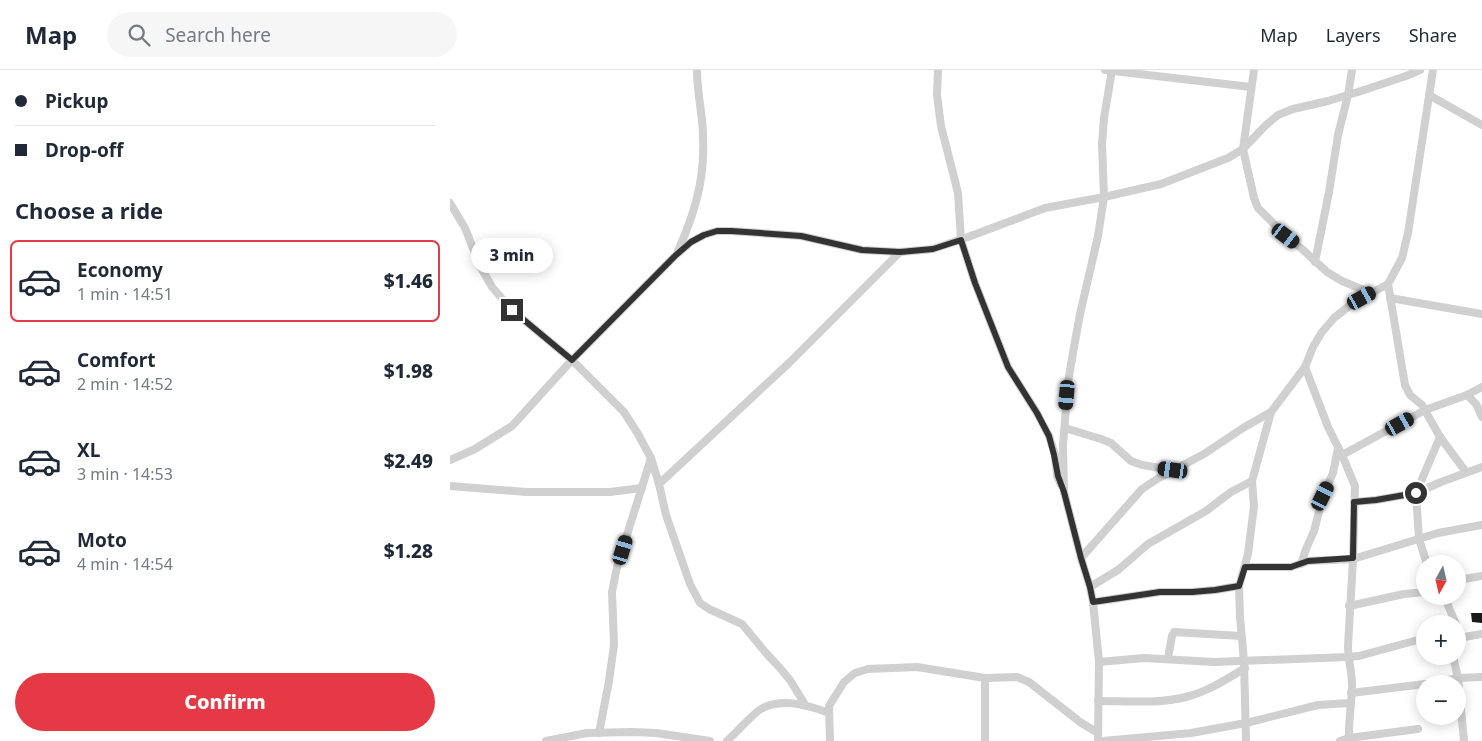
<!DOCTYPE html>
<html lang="en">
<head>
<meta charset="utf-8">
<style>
	:root { --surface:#fff; --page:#f6f6f7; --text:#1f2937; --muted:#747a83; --line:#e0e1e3; --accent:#e63946 }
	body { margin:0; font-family:"Noto Sans",sans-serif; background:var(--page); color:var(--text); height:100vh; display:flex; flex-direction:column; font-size:19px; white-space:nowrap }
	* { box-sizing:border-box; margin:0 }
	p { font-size:16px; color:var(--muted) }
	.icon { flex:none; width:28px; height:28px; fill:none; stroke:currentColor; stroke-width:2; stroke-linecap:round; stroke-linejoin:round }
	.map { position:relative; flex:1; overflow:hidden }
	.panel { display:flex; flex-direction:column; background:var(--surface); width:450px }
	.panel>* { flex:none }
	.hud { display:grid; align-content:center; height:110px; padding:0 15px; background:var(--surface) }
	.needle { width:32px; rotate:188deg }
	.fabs { position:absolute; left:966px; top:485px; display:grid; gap:10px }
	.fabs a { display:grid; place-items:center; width:50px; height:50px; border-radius:50%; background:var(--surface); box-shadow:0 2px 12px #0003; font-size:25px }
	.end { position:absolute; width:22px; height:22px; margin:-11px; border:6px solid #333; background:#fff; box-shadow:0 0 0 2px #fff }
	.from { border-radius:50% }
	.bubble { position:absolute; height:35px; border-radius:18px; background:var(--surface); box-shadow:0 2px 12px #0003; font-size:16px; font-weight:800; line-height:35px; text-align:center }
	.car { position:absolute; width:15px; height:30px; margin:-15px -8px; border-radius:6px; box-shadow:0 0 4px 1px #0007; background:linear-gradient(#222 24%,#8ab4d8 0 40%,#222 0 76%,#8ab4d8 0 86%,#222 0) }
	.hud b { display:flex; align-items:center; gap:18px; height:48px; font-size:19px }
	.hud b+b { border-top:1px solid var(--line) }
	.hud i { width:12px; height:12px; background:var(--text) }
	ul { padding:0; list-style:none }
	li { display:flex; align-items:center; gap:15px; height:82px; margin:0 10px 8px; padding:0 5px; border:2px solid transparent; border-radius:8px }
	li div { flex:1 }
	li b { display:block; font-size:19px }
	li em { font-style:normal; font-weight:800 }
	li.active { border-color:var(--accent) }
	li>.icon { width:45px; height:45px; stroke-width:1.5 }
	h2 { padding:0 15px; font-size:22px; line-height:60px }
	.primary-button { display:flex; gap:10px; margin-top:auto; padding:10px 15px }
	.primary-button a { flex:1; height:58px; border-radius:30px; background:var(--accent); color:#fff; font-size:20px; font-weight:800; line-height:58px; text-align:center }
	header { display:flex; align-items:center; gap:30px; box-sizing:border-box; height:70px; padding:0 25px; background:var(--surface); border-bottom:1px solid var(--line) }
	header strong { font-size:24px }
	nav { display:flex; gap:28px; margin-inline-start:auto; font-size:18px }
	.search { width:350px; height:45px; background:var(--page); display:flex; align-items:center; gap:12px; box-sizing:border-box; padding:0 18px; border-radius:28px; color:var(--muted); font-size:19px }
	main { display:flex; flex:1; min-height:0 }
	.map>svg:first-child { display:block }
</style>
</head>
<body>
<header>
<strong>Map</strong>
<div class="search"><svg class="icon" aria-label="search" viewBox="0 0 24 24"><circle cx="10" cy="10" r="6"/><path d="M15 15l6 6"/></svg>Search here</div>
<nav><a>Map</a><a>Layers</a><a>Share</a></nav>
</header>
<main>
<section class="panel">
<div class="hud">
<b><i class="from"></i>Pickup</b>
<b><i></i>Drop-off</b>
</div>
<h2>Choose a ride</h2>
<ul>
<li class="active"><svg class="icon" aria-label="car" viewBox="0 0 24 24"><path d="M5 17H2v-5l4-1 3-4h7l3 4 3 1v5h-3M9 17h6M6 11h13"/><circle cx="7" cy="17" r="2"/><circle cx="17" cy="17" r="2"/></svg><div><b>Economy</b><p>1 min · 14:51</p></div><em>$1.46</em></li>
<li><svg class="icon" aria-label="car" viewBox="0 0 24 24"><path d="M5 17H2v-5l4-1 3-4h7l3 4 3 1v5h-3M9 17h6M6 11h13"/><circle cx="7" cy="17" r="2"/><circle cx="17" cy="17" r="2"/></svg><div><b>Comfort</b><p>2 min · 14:52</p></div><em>$1.98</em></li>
<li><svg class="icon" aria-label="car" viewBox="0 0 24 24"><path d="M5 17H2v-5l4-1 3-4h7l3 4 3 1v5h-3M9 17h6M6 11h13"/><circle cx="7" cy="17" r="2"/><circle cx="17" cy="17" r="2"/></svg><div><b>XL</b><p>3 min · 14:53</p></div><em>$2.49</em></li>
<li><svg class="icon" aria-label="car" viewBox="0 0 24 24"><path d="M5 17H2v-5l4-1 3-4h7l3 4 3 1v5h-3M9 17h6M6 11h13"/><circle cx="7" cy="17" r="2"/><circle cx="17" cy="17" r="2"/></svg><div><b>Moto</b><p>4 min · 14:54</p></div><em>$1.28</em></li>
</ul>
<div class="primary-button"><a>Confirm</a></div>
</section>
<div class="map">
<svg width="1032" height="671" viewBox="0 0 1032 671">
	<rect width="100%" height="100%" fill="#fff"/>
	<!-- building -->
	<polygon fill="#1a1a1a" points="1021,543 1032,543 1032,553 1022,552"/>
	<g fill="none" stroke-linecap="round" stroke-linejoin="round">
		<!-- minor -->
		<g stroke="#d0d0d0" stroke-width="8">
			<polyline points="488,0 487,25 491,56 508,123 511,170 525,213 558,297 587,343 599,366 605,385 607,406 611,415"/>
			<polyline points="655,0 801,17"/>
			<polyline points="804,0 793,79 804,128 808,138 836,166 852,179 877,202 892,211 921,223"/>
			<polyline points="979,25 1032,55"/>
			<polyline points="0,133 15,158 30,196 42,217 62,240 122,290 174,342 188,364 201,388 209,414 216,445 240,514 250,533 259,539 292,554 316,583 329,597 340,610 356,636"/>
			<path d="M228 181C248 136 257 100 252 50 250 33 247 17 247 0"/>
			<polyline points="865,192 879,122 888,65 898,25 902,0"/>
			<polyline points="938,214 955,315 960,325 972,335 990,367 1016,402"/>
			<polyline points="940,228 1032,244"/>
			<path d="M855 297 878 357 892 385 905 416 903 489 898 576C898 589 902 602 902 615 902 634 898 652 899 671"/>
			<polyline points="1017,325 1026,334 1032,347"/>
			<polyline points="615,358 651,369 661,373 681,391 692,395 723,400"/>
			<polyline points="892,385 975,340 1017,325 1032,317"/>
			<polyline points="0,390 25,379 62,356 122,290 226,185 241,172 254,165 267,161 281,161 351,166 412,180 450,182 483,179 518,167 595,138 654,127 711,114 778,88 793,79 815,56 828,45 843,39 878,31 908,22 956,6 970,0"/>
			<polyline points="209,414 339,293 450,182"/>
			<polyline points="0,416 76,422 160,422 192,418"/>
			<polyline points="904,432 926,430 966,423 991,412 1032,397"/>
			<polyline points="631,488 692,419 707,409 754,384 793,358 821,342 855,297 863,277 872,262 884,248 903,233 938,214 952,188 958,163 983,0"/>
			<polyline points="851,494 856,479 864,461 873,426 883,403 888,378"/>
			<polyline points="977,494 969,469 966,423 990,367"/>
			<polyline points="795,497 841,497 858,491 903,489 988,463 1032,455"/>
			<polyline points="1008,510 1032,506"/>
			<polyline points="640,517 668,500 698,474 756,441 781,422 802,411"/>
			<polyline points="994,526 1006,554"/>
			<polyline points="643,532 710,522 742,522 765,520 789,516"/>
			<polyline points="899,536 954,524 975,522"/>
			<polyline points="1008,568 1032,564"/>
			<polyline points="1003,586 1008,608 1014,671"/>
			<polyline points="718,588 722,566 724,562 791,566"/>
			<polyline points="649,592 694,588 764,592 898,587 909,586 975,568"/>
			<polyline points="980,614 1008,608 1032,607"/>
			<polyline points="901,623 975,614"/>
			<path d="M648 631C677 631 708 634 736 627 757 622 777 609 795 598"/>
			<polyline points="149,663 159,611 164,575 162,522 167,497 201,388"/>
			<polyline points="96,671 137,663 182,662 206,663 260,671"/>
			<path d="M277 671C287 662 297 650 308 641 328 626 358 635 379 643"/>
			<polyline points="380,671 379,636 394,612 405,603 418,599 467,597 535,608 567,607 579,612 630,652 648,663"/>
			<polyline points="535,671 535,608"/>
			<polyline points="648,671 649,592 643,532 640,517 631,488 614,422 613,375 618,312 624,277 630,244 648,166 654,127 652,74 654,48 662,0"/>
			<polyline points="653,671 741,663 796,653 868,635 900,633"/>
			<polyline points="796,671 794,591 790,547 789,516 798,484 804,436 802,411 821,342"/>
			<polyline points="890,671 899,668 968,659"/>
		</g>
	</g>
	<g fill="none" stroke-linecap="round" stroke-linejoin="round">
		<!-- route -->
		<polyline stroke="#333" stroke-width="6" points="62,240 122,290 226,185 241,172 254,165 267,161 281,161 351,166 412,180 450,182 483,179 511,170 525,213 558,297 587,343 599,366 604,385 608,406 614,422 631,488 640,517 643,532 710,522 742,522 765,520 789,516 795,497 841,497 858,491 903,488 904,432 926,430 966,423"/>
	</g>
</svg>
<div class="fabs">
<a><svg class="needle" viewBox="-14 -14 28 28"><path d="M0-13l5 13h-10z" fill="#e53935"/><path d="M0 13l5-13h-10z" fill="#747a83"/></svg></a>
<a>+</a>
<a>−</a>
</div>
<i class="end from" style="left:966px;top:423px"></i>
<i class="end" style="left:62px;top:240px"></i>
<div class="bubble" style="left:21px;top:168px;width:82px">3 min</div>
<i class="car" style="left:836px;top:166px;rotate:127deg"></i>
<i class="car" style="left:912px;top:228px;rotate:61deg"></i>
<i class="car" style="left:617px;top:325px;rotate:185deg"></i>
<i class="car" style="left:950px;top:354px;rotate:61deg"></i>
<i class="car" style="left:723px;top:400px;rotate:278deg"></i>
<i class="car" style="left:873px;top:426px;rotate:26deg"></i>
<i class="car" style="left:173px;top:480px;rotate:17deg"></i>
</div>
</main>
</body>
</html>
